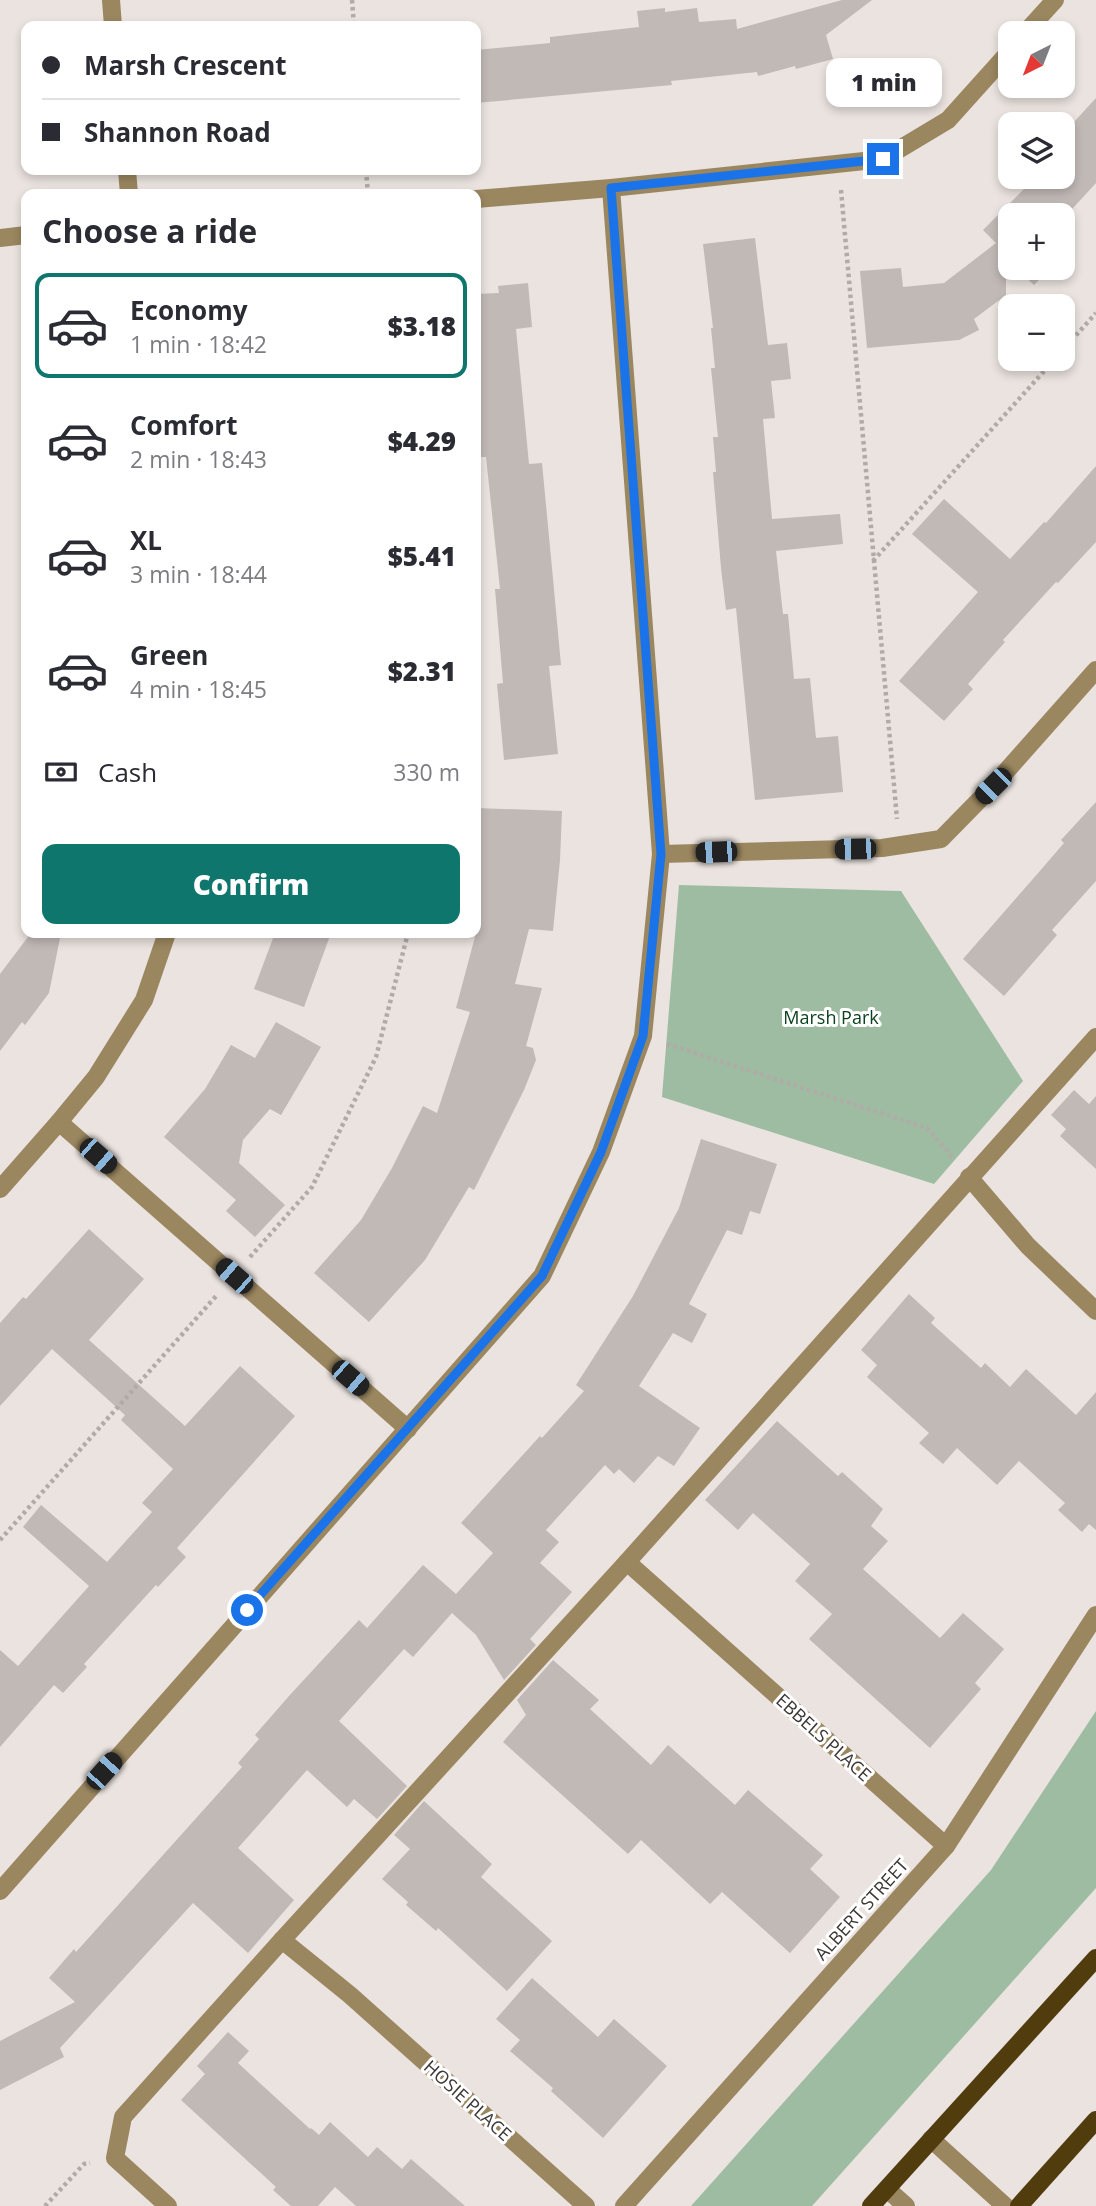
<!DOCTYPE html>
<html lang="en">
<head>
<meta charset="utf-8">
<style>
	:root { --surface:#fff; --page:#f7f7f7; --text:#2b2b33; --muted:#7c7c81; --line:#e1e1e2; --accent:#0f766e }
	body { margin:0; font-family:"Open Sans",sans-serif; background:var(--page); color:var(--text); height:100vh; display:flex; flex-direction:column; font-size:26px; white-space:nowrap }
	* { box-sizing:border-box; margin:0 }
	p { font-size:23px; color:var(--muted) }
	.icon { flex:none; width:38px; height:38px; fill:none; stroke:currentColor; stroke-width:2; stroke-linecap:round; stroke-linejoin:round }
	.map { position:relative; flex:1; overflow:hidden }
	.drawer { position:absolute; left:21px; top:189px; width:460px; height:749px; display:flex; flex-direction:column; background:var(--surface); border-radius:14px; box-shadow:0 4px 10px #0003 }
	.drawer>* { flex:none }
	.hud { position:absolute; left:21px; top:21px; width:460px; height:154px; border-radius:14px; box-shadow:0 4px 10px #0003; display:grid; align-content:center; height:154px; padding:0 21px; background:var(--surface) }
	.needle { width:46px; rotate:222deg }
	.fabs { position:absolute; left:998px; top:21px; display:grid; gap:14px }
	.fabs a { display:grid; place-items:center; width:77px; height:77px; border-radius:14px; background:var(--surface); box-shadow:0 4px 10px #0003; font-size:35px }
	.end { position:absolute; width:32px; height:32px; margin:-16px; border:9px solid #1a73e8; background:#fff; box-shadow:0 0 0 4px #fff }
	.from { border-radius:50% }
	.bubble { position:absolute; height:49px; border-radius:14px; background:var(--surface); box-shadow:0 4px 10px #0003; font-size:23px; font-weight:800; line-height:49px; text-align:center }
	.car { position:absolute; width:21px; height:42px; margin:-21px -10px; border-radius:9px; box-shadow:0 0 5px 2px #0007; background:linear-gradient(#222 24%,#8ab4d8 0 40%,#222 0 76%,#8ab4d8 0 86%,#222 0) }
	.hud b { display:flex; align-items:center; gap:24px; height:66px; font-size:26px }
	.hud b+b { border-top:2px solid var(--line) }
	.hud i { width:18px; height:18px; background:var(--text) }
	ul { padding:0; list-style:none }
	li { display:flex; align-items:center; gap:21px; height:105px; margin:0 14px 10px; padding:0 7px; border:4px solid transparent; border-radius:14px }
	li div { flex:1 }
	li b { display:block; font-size:26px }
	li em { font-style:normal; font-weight:800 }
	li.on { border-color:var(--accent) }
	li>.icon { width:63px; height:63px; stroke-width:1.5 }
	h2 { padding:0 21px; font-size:32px; line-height:84px }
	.pay { display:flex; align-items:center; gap:18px; height:77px; padding:0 21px; font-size:26px }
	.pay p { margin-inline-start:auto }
	.primary-button { display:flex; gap:14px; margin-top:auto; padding:14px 21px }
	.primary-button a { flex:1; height:80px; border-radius:14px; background:var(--accent); color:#fff; font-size:28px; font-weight:800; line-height:80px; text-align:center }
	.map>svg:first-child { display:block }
</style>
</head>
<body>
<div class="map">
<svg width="1096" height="2206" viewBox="0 0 1096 2206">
	<rect width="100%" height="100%" fill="#eae3df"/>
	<!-- green -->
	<g fill="#9dbca2">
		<polygon points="679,885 901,891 1023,1081 934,1184 662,1097"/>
		<polygon points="1096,1711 1096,1888 812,2206 691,2206 991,1870"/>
	</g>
	<!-- building -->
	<g fill="#c1b9b6">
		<polygon points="842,0 872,0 826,35 833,59 796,69 795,66 758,76 757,72 671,81 672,85 476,103 476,50 550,43 550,37 639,27 637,11 665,8 665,12 697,8 699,22 736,19 737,29"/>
		<polygon points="1096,98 1096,183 1062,220 1062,215 1010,215 1010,262 1006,258 1006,295 974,319 979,330 959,340 867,348 860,271 901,268 903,287 944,283 996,243 983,230 1036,177 1062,177 1062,135"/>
		<polygon points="755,238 768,345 787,343 791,379 771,381 775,418 763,419 772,519 840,514 843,544 776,551 783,614 788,614 794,679 810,678 816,738 838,736 843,792 755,800 736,608 726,610 721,568 713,472 716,472 713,437 718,437 711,368 715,368 711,328 713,328 703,244"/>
		<polygon points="1016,268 1051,268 1034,285"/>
		<polygon points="528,283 532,327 516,329 529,464 542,463 552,568 561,665 549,666 558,754 504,760 497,684 503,683 495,589 500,589 486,457 479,457 476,425 476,294 499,293 498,286"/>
		<polygon points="1096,466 1096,542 1058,583 1056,582 1003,640 1005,642 968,684 973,689 944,721 899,681 978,592 912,534 944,499 1010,559 1044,522 1046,523"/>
		<polygon points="1096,802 1096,881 1052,930 1057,935 1004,996 963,959 1039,872 1064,843 1061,840"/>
		<polygon points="476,808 562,811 560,860 553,931 529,929 515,984 542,988 526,1046 533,1048 536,1060 524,1090 474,1190 469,1187 425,1260 369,1322 314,1273 361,1220 392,1168 423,1106 437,1113 470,1012 456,1008 476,933"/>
		<polygon points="31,933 61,933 49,993 25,1025 22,1022 0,1051 0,974"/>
		<polygon points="275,933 331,933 304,1007 254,989"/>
		<polygon points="276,1022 321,1047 281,1115 270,1109 243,1140 239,1163 285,1205 255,1237 226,1211 236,1200 164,1137 205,1089 231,1045 255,1058"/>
		<polygon points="1074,1090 1089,1104 1096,1096 1096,1169 1060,1136 1066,1129 1051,1115"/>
		<polygon points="701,1139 777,1164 760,1214 750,1211 742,1235 727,1230 689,1304 707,1314 692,1343 673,1333 639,1386 700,1428 674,1466 658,1456 634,1483 619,1469 614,1474 605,1465 546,1530 559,1542 540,1563 572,1592 530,1639 536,1645 504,1680 476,1635 452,1613 413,1657 404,1649 339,1721 407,1786 377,1819 354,1799 347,1807 307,1770 238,1848 294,1900 248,1953 193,1903 60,2048 64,2057 0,2090 0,2041 75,2002 49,1978 74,1949 76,1952 242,1767 238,1763 259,1739 255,1735 289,1696 359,1620 367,1628 423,1565 456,1594 493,1553 461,1523 540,1436 542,1438 584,1391 576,1385 633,1296 679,1208"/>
		<polygon points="89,1229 144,1279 89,1340 185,1426 240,1366 295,1416 177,1548 186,1557 158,1587 156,1585 84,1664 87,1667 63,1693 54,1685 0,1747 0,1650 18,1666 89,1586 23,1527 41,1505 107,1562 152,1512 142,1503 173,1469 121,1420 125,1415 52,1349 0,1406 0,1323 23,1297 26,1299"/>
		<polygon points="909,1294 935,1318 931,1323 981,1368 985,1363 1010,1387 1026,1369 1076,1415 1096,1392 1096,1530 1089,1524 1082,1532 1058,1510 1065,1503 1019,1461 997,1485 957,1448 943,1464 919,1443 929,1433 867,1377 877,1365 861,1350"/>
		<polygon points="777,1421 838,1476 842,1472 883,1509 871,1526 888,1541 863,1569 940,1638 963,1613 1004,1649 975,1683 981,1689 930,1748 809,1639 832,1614 795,1581 810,1564 753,1513 738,1530 705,1500"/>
		<polygon points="553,1660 599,1700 590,1709 651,1765 668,1745 735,1805 748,1790 823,1855 810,1869 840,1897 790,1953 722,1892 710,1904 641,1840 628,1854 503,1742 526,1715 517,1700"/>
		<polygon points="424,1801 492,1864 481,1877 552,1941 507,1991 438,1928 436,1931 406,1905 408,1902 382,1879 410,1849 394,1835"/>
		<polygon points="532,1978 598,2037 614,2019 667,2066 603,2138 551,2091 553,2088 510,2051 520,2040 496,2019"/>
		<polygon points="228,2032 249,2051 238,2063 310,2129 311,2128 319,2135 330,2122 368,2157 377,2147 402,2169 411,2159 465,2206 356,2206 335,2187 318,2206 291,2206 273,2190 276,2187 181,2100 205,2074 197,2066"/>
	</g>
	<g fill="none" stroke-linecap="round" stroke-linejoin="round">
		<!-- path -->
		<g stroke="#b1aba8" stroke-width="4.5" stroke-dasharray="3.5 3.5" stroke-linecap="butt">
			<polyline points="352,0 354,26"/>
			<polyline points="366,170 368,194"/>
			<polyline points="841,190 897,819"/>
			<polyline points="1062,351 1096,313"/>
			<polyline points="873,561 1055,359"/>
			<polyline points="667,1044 927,1128 953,1158"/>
			<polyline points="250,1257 312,1187 376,1057 408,933"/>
			<polyline points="0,1540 217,1295"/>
			<polyline points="45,2206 84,2164 90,2163"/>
		</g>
		<!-- minor -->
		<g stroke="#9a865f" stroke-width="18">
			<polyline points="111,0 113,26"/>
			<polyline points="1025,33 1055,0"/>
			<polyline points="127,170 129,194"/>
			<polyline points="476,199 611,188 883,159 948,120 1010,51"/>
			<polyline points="0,238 26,235"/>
			<polyline points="661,854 882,848 941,839 993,786 1096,670"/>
			<polyline points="59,1122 408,1429"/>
			<polyline points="969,1177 1028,1246 1096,1311"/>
			<polyline points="0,1189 59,1122 96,1077 144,1000 167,933"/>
			<polyline points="627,1562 946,1846"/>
			<polyline points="0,1891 542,1276 601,1152 643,1036 661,854 611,188"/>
			<polyline points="282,1940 350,1995 586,2206"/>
			<polyline points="931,2139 1005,2206"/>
			<polyline points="887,2189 906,2206"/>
			<polyline points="168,2206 115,2158 123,2117 282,1940 627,1562 1096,1037"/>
			<polyline points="624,2206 946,1846 1096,1615"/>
		</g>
		<!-- major -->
		<g stroke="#503c0d" stroke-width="18">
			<polyline points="871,2206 1096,1958"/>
			<polyline points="1019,2206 1096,2120"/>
		</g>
	</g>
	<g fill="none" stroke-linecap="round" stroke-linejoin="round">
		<!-- route -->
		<polyline stroke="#1a73e8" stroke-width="9" points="247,1610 542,1276 601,1152 643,1036 661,854 611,188 883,159"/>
	</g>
	<g text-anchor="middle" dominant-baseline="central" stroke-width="6" stroke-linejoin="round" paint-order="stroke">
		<!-- park labels -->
		<g font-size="18" fill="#0d421e" stroke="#fff">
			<text x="831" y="1017">Marsh Park</text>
		</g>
		<!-- street labels -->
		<g font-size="18" fill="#3b3837" stroke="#fff">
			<text transform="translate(824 1737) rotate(42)">EBBELS PLACE</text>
			<text transform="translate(861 1909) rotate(-48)">ALBERT STREET</text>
			<text transform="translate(468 2100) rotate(42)">HOSIE PLACE</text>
		</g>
	</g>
</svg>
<div class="fabs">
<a><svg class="needle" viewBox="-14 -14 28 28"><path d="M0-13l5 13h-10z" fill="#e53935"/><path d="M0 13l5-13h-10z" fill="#7c7c81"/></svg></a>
<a><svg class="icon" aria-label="layers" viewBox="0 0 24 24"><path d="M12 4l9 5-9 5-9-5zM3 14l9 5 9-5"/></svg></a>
<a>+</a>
<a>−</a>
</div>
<i class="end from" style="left:247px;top:1610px"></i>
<i class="end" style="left:883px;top:159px"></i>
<div class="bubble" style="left:826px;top:58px;width:116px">1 min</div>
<i class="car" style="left:993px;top:786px;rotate:225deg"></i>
<i class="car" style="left:855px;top:849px;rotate:269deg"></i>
<i class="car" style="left:716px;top:852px;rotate:268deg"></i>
<i class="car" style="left:98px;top:1156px;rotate:131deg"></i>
<i class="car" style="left:234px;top:1276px;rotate:311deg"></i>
<i class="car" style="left:350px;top:1378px;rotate:131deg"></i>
<i class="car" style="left:104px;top:1771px;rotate:42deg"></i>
<div class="hud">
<b><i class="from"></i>Marsh Crescent</b>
<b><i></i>Shannon Road</b>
</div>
<section class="drawer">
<h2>Choose a ride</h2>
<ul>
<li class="on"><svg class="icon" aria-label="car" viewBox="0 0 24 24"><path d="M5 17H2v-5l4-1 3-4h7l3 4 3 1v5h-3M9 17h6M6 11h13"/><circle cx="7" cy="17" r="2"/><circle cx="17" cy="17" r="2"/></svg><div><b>Economy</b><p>1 min · 18:42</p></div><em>$3.18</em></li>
<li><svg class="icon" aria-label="car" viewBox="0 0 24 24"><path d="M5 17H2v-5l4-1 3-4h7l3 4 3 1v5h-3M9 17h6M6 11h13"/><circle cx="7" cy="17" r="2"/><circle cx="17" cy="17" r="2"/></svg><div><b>Comfort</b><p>2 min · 18:43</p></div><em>$4.29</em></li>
<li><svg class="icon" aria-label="car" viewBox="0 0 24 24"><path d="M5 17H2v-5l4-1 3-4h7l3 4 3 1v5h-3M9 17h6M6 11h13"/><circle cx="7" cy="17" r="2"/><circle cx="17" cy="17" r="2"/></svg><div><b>XL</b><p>3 min · 18:44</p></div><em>$5.41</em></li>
<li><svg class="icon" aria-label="car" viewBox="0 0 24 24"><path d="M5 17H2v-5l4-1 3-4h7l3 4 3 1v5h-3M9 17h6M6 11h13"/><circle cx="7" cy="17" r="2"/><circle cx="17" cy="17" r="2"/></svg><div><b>Green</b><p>4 min · 18:45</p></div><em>$2.31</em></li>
</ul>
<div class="pay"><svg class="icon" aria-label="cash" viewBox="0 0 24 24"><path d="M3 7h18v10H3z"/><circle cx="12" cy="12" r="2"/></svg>Cash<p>330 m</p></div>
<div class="primary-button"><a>Confirm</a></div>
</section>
</div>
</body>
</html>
